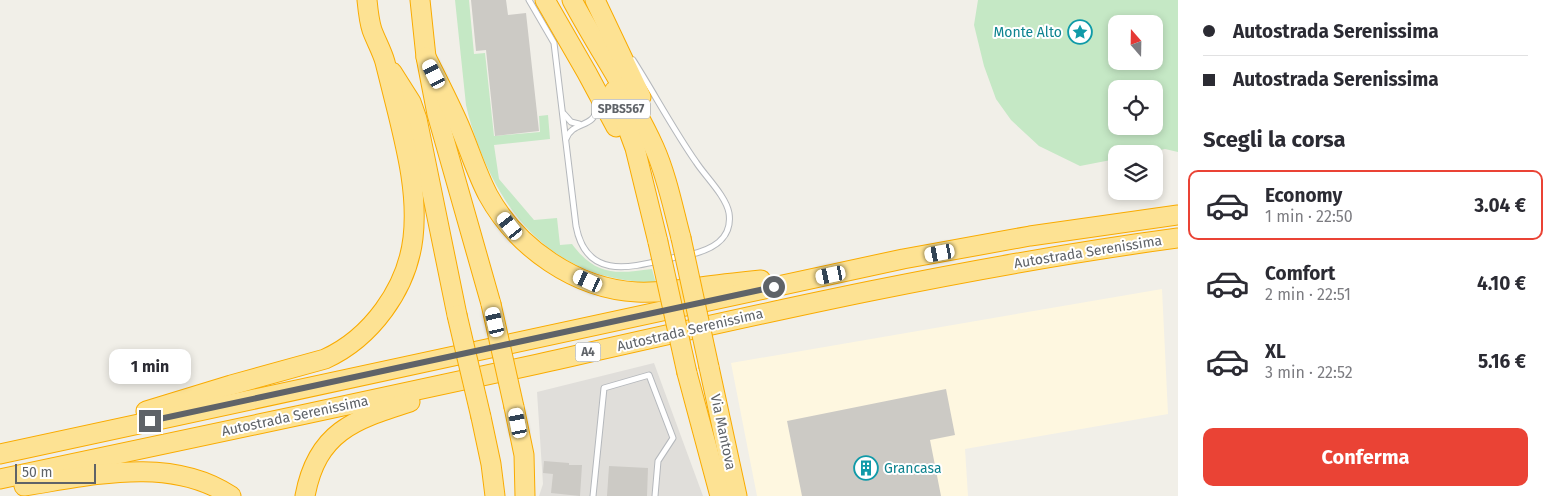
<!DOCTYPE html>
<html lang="it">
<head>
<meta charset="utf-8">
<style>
	:root { --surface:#fff; --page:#f7f7f7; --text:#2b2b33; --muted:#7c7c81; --line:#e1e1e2; --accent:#ea4335 }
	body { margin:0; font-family:"Fira Sans",sans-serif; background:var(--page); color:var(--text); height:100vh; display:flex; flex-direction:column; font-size:19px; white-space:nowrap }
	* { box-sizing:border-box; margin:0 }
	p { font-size:16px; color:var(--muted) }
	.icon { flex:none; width:28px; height:28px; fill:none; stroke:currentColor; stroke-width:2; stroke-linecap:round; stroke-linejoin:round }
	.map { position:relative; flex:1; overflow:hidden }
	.panel { display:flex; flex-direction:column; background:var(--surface); width:375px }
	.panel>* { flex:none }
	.guide { display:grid; align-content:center; height:110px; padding:0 25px; background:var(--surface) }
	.needle { width:32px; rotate:340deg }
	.fabs { position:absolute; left:1108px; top:15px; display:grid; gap:10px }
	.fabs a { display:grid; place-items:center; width:55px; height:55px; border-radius:10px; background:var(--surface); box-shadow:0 2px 8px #0003; font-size:25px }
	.scale { position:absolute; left:15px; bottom:12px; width:81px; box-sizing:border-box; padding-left:5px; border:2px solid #5f6368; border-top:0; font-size:14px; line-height:18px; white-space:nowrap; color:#5f6368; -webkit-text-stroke:4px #fff; paint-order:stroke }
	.end { position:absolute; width:22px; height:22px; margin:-11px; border:6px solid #5f6368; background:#fff; box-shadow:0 0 0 2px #fff }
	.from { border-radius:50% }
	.bubble { position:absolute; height:35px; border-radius:10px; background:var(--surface); box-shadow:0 2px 8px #0003; font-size:16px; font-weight:700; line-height:35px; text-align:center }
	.car { position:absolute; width:15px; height:30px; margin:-15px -8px; border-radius:6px; box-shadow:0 0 4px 1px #0007; background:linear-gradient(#fff 24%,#345 0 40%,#fff 0 76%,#345 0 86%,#fff 0) }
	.guide b { display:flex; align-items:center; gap:18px; height:48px; font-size:19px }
	.guide b+b { border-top:1px solid var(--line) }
	.guide i { width:12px; height:12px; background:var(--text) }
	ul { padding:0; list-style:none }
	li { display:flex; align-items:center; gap:15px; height:70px; margin:0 10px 8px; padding:0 15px; border:2px solid transparent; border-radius:10px }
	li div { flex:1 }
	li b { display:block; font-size:19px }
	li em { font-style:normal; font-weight:700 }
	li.on { border-color:var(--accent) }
	li>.icon { width:45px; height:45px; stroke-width:1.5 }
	h2 { padding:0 25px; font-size:22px; line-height:60px }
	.primary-button { display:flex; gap:10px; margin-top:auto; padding:10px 25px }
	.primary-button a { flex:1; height:58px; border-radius:10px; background:var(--accent); color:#fff; font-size:20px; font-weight:700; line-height:58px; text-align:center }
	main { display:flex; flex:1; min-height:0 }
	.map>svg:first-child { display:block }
</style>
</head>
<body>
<main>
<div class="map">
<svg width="1178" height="496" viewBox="0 0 1178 496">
	<rect width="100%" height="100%" fill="#f1efe8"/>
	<!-- commercial -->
	<polygon fill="#fef7e0" points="1162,289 1168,414 965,449 968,496 757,496 731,363"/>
	<!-- industrial -->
	<polygon fill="#e0deda" points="654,363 703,496 539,496 543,484 537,392"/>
	<!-- green -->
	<g fill="#c5e8c5" fill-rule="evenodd">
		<path d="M455 0H469L474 54 485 53 494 136 540 132 539 116 548 115 550 139 494 145 499 179 534 220 557 218 560 245 572 244C596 276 615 274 652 269L656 284C631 281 608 279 585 269 530 246 498 198 478 145 473 131 469 119 466 105Z"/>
		<path d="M978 0H1178V152L1165 149 1141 154H1116V159L1080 166 1039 146 1011 120 996 99 984 66 974 25ZM1116 24H1154V61H1116ZM1116 89H1154V126H1116Z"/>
	</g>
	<!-- building -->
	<g fill="#cccac5">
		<polygon points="471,0 506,0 508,15 526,13 539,131 495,136 486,50 476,51"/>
		<polygon points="946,389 955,435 930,440 941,496 802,496 787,421"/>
		<polygon points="544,461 569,463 569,465 582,465 580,496 551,493 553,474 543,473"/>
		<polygon points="609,466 648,468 647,496 607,496"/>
	</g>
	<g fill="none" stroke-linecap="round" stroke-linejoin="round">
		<!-- lane casing -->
		<g stroke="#b5b8bc" stroke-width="7">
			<g id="lane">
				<path d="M529 0 554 43 576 226C587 285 638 265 681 256"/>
				<path d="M633 60C654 93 673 129 696 162 705 176 726 196 729 213 733 240 711 250 689 255"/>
				<polyline points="564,114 571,122 579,124"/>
				<path d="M566 139C573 120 595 129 597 107"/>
				<polyline points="593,496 604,388 649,375 673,438 658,461 655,496"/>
			</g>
		</g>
		<!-- highway casing -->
		<g stroke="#f9ab00" stroke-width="21">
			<g id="highway">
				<polyline points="420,0 426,57 437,114 491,304"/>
				<polyline points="545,0 587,73 616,127"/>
				<path d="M572 0C598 49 631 96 654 147 667 176 673 208 681 238"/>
				<polyline points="595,0 641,97"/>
				<path d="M426 57C437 79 449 102 459 125 469 148 476 172 488 195 517 248 576 289 637 292 659 293 680 290 701 287 721 284 741 282 761 280"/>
				<polyline points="392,72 411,102 417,119 457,315"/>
				<polyline points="614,91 635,148 658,242"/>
				<polyline points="709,367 737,496"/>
				<polyline points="687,373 720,496"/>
				<polyline points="514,407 524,455 525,496"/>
				<path d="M146 411 231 385 325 359C371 338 407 289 413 238 418 195 407 151 397 110 393 94 389 78 385 62 382 51 376 41 372 30 369 21 368 10 367 0"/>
				<polyline points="481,417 491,464 495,496"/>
				<polyline points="0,454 903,259 1030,236 1178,215"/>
				<path d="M0 479C179 441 359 403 538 364 750 316 962 267 1178 238"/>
				<path d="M24 486C90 476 170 455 231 496"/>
				<path d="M305 496C317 432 353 420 410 402"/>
			</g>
		</g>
		<!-- lane -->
		<use href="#lane" stroke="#fff" stroke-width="5"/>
		<!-- highway -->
		<use href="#highway" stroke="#fde293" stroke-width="19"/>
		<!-- highway-bridge casing -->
		<g stroke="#f9ab00" stroke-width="21" stroke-linecap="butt">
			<g id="highway-bridge">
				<polyline points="681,238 709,367"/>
				<polyline points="658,242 687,373"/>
				<polyline points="491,304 514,407"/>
				<polyline points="457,315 481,417"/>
			</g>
		</g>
		<!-- highway-bridge -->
		<use href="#highway-bridge" stroke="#fde293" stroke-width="19"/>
	</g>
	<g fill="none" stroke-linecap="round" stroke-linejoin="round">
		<!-- route -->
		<polyline stroke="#5f6368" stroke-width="6" points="150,421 774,287"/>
	</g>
	<!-- icons -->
	<defs>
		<g id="sight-ring" transform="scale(1.25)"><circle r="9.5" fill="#fff" stroke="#0f9aa8" stroke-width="1.5"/><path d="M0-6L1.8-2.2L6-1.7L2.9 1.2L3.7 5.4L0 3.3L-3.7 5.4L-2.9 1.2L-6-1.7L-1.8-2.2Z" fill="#0f9aa8"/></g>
		<g id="building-ring" transform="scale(1.25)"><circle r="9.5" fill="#fff" stroke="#0f9aa8" stroke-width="1.5"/><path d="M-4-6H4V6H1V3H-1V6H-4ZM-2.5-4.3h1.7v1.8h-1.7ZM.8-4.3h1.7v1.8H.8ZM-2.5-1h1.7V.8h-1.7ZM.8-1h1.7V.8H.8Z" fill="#0f9aa8"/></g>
	</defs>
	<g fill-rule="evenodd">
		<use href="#sight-ring" x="1080" y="32"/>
		<use href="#building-ring" x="866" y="468"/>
	</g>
	<g text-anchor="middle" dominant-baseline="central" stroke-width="4" stroke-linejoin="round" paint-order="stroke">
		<!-- shield labels -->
		<g fill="#fff" stroke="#8f9295" stroke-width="1">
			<rect x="592" y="99.5" width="58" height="19" rx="4"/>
			<rect x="575.5" y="342.5" width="25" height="19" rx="4"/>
		</g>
		<g font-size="12" font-weight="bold" fill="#5f6368">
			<text x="621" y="109">SPBS567</text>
			<text x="588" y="352">A4</text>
		</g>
		<!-- culture labels -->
		<g font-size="14" fill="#0d838f" stroke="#fff" text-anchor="end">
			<text x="1062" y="32">Monte Alto</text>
			<text x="884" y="468" text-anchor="start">Grancasa</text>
		</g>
		<!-- street labels -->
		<g font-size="14" fill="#5f6368" stroke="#fff">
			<text transform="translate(1088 252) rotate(-9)">Autostrada Serenissima</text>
			<text transform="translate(690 330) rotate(-13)">Autostrada Serenissima</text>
			<text transform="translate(295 416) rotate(-12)">Autostrada Serenissima</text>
			<text transform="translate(723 432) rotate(78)">Via Mantova</text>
		</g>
	</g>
</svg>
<div class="fabs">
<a><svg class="needle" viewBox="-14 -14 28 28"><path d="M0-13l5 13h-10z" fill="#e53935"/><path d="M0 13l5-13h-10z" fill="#7c7c81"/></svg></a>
<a><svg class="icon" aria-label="locate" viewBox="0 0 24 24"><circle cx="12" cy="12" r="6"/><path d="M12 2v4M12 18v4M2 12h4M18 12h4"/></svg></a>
<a><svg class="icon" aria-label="layers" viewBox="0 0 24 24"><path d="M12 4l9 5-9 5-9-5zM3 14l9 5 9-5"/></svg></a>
</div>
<div class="scale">50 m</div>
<i class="end from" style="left:774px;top:287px"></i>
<i class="end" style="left:150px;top:421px"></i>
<div class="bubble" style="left:109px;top:349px;width:82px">1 min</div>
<i class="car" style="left:434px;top:74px;rotate:333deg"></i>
<i class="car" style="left:510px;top:226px;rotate:322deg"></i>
<i class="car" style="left:940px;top:253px;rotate:260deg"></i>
<i class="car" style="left:831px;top:275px;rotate:258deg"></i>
<i class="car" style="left:588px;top:281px;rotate:295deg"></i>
<i class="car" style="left:495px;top:322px;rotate:347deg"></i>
<i class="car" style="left:518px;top:423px;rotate:349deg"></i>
</div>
<section class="panel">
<div class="guide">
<b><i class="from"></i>Autostrada Serenissima</b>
<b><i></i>Autostrada Serenissima</b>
</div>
<h2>Scegli la corsa</h2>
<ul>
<li class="on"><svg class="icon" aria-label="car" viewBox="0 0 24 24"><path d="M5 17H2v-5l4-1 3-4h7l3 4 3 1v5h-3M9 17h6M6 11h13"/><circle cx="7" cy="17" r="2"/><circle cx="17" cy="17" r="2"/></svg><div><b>Economy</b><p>1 min · 22:50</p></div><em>3.04 €</em></li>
<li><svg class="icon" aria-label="car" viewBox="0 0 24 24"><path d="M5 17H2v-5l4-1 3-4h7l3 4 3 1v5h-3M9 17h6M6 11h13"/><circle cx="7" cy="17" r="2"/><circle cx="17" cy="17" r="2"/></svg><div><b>Comfort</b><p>2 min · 22:51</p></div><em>4.10 €</em></li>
<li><svg class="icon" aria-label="car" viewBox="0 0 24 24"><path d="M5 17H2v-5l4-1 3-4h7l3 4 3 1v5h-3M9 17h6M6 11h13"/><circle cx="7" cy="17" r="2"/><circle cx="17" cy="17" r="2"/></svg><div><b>XL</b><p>3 min · 22:52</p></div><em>5.16 €</em></li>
</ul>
<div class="primary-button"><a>Conferma</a></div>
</section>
</main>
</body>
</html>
